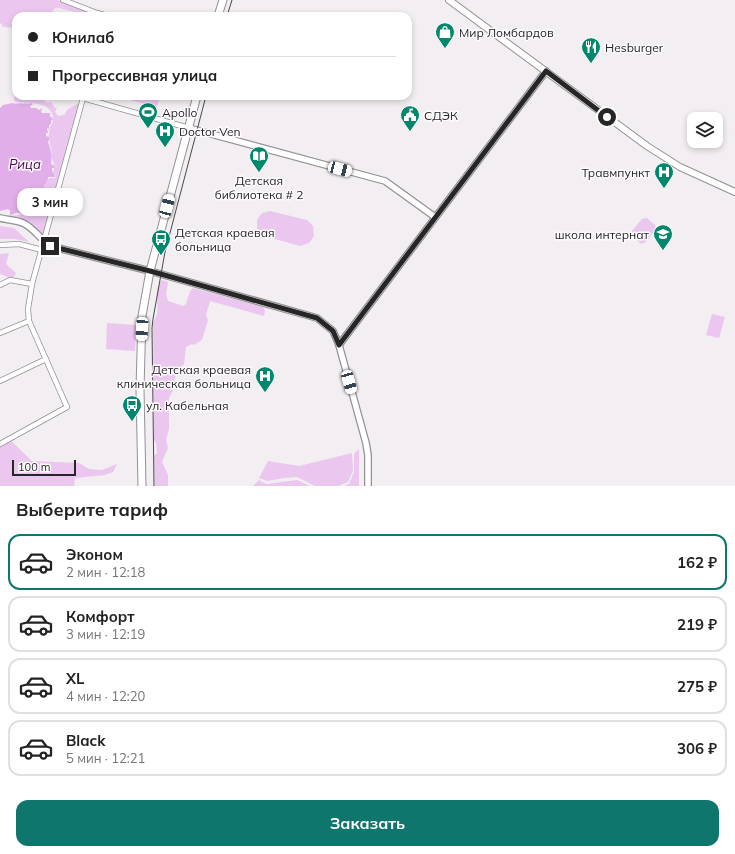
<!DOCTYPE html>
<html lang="ru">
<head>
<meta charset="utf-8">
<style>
	:root { --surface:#fff; --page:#f6f6f6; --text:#222; --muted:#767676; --line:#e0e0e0; --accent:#0f766e }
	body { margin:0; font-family:Mulish,sans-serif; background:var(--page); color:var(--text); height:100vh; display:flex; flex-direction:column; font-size:15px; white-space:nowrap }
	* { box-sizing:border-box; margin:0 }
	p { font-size:13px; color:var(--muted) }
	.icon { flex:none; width:22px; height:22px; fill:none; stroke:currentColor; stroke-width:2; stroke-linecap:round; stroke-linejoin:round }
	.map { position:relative; height:486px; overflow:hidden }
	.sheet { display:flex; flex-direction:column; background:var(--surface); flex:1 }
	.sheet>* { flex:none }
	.banner { position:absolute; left:12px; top:12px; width:400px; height:88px; border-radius:12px; box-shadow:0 2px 6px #0003; display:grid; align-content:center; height:88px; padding:0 16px; background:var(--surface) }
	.tools { position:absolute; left:687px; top:112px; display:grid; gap:8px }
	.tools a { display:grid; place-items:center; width:36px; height:36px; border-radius:8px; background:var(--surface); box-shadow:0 2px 6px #0003; font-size:20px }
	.scale { position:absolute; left:12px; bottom:10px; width:64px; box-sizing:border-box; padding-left:4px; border:2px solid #272627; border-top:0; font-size:11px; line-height:14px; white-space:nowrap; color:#272627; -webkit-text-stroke:3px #fffbff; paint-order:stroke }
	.end { position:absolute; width:18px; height:18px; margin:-9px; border:5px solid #272627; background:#fff; box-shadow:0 0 0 2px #fff }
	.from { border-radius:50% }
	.bubble { position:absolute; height:28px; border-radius:12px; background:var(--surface); box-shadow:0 2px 6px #0003; font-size:13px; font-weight:700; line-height:28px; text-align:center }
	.car { position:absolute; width:12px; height:24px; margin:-12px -6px; border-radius:5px; box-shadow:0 0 3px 1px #0007; background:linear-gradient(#fff 24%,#345 0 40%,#fff 0 76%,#345 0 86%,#fff 0) }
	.banner b { display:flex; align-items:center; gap:14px; height:38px; font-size:15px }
	.banner b+b { border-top:1px solid var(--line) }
	.banner i { width:10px; height:10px; background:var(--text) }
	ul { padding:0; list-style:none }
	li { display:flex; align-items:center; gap:12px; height:56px; margin:0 8px 6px; padding:0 8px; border:2px solid var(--line); border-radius:12px }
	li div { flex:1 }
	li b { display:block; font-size:15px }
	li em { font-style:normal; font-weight:700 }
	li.selected { border-color:var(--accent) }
	li>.icon { width:36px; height:36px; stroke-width:1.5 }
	h2 { padding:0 16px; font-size:18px; line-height:48px }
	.primary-button { display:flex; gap:8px; margin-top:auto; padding:8px 16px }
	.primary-button a { flex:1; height:46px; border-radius:12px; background:var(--accent); color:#fff; font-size:16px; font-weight:700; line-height:46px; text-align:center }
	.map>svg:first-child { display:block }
</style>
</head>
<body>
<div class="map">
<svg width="735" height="486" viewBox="0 0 735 486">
	<rect width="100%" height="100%" fill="#f2eef2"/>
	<!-- green -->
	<g fill="#ebc7f0">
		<path d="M0 0H58L95 14 87 15 59 8C53 8 52 11 51 16H16V28L10 27 9 28 2 26V24L0 23Z"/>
		<path d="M15 95 19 97 22 100C30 93 40 98 48 103L51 102 54 107 57 108 55 112 58 116 64 115 68 109 81 102 44 235 25 221 0 216V215C12 216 25 217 33 207L41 208 39 201 37 200 41 195 47 194 44 188 49 178H55L56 176 53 171 55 166 51 157C53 150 48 141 49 133 49 128 52 125 53 121 55 101 28 103 16 102L14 100Z"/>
		<polygon points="115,96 160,96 157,107"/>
		<polygon points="270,211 307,220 313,226 314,236 309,243 300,246 264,236 257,230 257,220 262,213"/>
		<polygon points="647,218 655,225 656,229 646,242 641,244 632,236 631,232 642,219"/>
		<polygon points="0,226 14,228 29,242 15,239 0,239"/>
		<polygon points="9,253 6,264 16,273 14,277 8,277 0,274 0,254"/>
		<path d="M162 280 168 282V283L166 294 168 301 183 306 186 304 190 291 193 288 263 307 265 311 264 316 210 301 206 315 208 320 202 340 194 345 192 344 186 347 184 364 177 371 174 381V389L169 398V429L166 440 168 448 162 462 168 475V486H155L154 456 157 453 156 443 154 440 153 323C154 320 156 317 157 314 159 304 153 288 162 280Z"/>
		<polygon points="712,314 725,317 719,338 706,335"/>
		<polygon points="107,323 136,325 135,351 106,349"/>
		<polygon points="10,440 32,461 79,463 89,469 102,470 117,464 113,472 105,475 75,478 74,486 0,486 0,446"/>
		<polygon points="359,449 359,486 344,486 349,484 354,472 354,454"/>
		<polygon points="352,453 353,471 348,482 338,486 315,486 297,477 285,478 267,481 259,478 268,461 299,466"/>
		<polygon points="259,480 266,484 297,480 310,486 253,486"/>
	</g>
	<!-- water -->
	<path fill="#e2aeea" d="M12 103C16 105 20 102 24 104L25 103 28 104 31 103 33 104 30 106 31 108H36L39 110 43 108 41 111 42 113H50V116L53 119 51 121V124L49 125V129L47 128 48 133H46V136L49 137V140L48 142C51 149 52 158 51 164L55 166 54 168H52V171L55 175V177H48C48 185 41 184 46 194L43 195 42 193H39L36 199 39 201 41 208H30L26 212 21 214C17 211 15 214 10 215V211L8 209 0 211V108L3 105Z"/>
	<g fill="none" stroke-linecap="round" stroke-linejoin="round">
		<!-- minor casing -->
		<g stroke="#949195" stroke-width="6">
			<g id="minor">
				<polyline points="63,0 97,13 108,16"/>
				<polyline points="0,245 19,244 42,250"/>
				<polyline points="0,285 10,280 32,284"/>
				<polyline points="0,333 29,321"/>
				<polyline points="0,381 46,359"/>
				<polyline points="0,444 67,407 29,321 28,309 32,284 83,98 189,128"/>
			</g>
		</g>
		<!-- tertiary casing -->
		<g stroke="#949195" stroke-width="8">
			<g id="tertiary">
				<polyline points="189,128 385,181 435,217"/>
				<path d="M0 218C7 220 16 220 23 223 34 228 40 239 50 246L150 271 317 318 333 331 339 345 366 443 368 455V486"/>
				<polyline points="339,345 546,71"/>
			</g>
		</g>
		<!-- secondary casing -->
		<g stroke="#949195" stroke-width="8">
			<polyline id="secondary" points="449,0 647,146 680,167 735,192"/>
		</g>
		<!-- primary casing -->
		<g stroke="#949195" stroke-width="9">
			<g id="primary">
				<polyline points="218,16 223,0"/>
				<polyline points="142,486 140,389 142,316 150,271 197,96"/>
			</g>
		</g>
		<!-- minor -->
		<use href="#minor" stroke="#fff" stroke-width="4.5"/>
		<!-- tertiary -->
		<use href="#tertiary" stroke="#fff" stroke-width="5.5"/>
		<!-- secondary -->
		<use href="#secondary" stroke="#fff" stroke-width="6"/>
		<!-- primary -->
		<use href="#primary" stroke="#fff" stroke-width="7"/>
		<!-- tram -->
		<g stroke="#494849" stroke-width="1">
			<polyline points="227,16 232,0"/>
			<polyline points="154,486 152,328 153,319 165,252 206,96"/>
		</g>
	</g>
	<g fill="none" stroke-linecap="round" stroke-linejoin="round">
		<!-- route -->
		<polyline stroke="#272627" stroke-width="5" points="50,246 150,271 317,318 333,331 339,345 546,71 607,117"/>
	</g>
	<!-- icons -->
	<defs>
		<g id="shop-pin" transform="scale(1)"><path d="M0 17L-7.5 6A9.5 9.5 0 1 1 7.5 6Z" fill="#00876c" stroke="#fffbff"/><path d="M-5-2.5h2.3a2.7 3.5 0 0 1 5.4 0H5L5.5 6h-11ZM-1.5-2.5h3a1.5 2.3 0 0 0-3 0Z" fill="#fff"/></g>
		<g id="restaurant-pin" transform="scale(1)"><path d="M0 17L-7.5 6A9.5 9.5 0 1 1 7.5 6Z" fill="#00876c" stroke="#fffbff"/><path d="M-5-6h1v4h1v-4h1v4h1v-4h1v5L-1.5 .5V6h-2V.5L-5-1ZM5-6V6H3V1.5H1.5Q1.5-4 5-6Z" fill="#fff"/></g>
		<g id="stadium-pin" transform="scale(1)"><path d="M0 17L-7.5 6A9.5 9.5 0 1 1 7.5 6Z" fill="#00876c" stroke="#fffbff"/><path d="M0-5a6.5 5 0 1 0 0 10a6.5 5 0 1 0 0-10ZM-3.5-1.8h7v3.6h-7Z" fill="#fff"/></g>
		<g id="civic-pin" transform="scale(1)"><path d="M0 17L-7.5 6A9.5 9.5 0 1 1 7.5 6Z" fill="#00876c" stroke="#fffbff"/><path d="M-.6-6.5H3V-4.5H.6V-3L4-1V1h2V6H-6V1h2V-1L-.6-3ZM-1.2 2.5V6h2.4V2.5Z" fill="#fff"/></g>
		<g id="hospital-pin" transform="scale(1)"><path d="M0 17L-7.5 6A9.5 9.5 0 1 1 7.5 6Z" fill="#00876c" stroke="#fffbff"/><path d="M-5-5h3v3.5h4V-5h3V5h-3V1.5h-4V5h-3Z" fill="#fff"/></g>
		<g id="library-pin" transform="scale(1)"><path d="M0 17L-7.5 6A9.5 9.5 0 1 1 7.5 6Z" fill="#00876c" stroke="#fffbff"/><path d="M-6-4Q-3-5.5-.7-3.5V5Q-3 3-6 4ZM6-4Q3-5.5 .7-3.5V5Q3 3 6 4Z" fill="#fff"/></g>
		<g id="school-pin" transform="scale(1)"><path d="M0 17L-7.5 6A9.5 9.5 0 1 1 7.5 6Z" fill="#00876c" stroke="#fffbff"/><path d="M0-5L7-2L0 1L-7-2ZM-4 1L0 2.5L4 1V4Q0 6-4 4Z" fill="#fff"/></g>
		<g id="bus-pin" transform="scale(1)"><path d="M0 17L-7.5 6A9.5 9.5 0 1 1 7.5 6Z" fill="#00876c" stroke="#fffbff"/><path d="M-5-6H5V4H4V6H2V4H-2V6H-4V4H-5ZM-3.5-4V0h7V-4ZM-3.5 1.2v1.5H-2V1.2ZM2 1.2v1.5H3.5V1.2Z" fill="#fff"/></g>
	</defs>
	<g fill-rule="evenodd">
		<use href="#shop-pin" x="445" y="32"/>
		<use href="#restaurant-pin" x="591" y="47"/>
		<use href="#stadium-pin" x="148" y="112"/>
		<use href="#civic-pin" x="410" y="115"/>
		<use href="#hospital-pin" x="165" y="131"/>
		<use href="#library-pin" x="259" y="156"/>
		<use href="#hospital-pin" x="664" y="172"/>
		<use href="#school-pin" x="663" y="234"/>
		<use href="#bus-pin" x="161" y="239"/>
		<use href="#hospital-pin" x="265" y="376"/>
		<use href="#bus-pin" x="132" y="405"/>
	</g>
	<g text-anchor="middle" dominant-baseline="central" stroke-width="3" stroke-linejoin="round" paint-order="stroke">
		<!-- poi labels -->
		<g font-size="12" fill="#272627" stroke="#fffbff" text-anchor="start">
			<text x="459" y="32">Мир Ломбардов</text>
			<text x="605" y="47">Hesburger</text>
			<text x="162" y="112">Apollo</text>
			<text x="424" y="115">СДЭК</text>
			<text x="179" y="131">Doctor Ven</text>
			<text x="650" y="172" text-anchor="end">Травмпункт</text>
			<text x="259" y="180" text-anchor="middle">Детская<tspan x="259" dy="14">библиотека # 2</tspan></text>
			<text x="175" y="232">Детская краевая<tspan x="175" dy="14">больница</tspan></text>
			<text x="649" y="234" text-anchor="end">школа интернат</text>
			<text x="251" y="369" text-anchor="end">Детская краевая<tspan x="251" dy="14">клиническая больница</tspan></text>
			<text x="146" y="405">ул. Кабельная</text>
		</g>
		<!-- water labels -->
		<g font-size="13" font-style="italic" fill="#46044f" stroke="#fffbff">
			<text x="25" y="164">Рица</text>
		</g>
	</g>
</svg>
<div class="tools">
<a><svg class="icon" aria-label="layers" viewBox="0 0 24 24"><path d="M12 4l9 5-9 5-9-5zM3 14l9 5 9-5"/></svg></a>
</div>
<div class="scale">100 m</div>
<i class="end from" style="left:607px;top:117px"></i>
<i class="end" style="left:50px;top:246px"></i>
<div class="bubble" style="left:17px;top:188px;width:66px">3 мин</div>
<i class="car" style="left:340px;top:169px;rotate:105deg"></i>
<i class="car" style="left:167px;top:206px;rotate:15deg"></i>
<i class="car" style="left:142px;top:329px;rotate:183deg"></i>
<i class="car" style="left:349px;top:382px;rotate:164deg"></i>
<div class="banner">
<b><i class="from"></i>Юнилаб</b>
<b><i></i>Прогрессивная улица</b>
</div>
</div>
<section class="sheet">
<h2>Выберите тариф</h2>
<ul>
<li class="selected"><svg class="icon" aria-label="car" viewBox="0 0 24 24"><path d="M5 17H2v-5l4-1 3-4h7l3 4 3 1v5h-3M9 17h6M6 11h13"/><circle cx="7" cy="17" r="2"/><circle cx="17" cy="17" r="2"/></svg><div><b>Эконом</b><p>2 мин · 12:18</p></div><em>162 ₽</em></li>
<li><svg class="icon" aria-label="car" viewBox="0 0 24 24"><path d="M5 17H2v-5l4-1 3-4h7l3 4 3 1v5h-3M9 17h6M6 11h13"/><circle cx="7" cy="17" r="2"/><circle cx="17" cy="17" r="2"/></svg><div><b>Комфорт</b><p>3 мин · 12:19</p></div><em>219 ₽</em></li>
<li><svg class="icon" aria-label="car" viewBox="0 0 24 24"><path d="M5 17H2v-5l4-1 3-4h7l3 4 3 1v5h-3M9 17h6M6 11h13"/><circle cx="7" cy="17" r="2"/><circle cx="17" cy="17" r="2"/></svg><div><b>XL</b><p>4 мин · 12:20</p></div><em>275 ₽</em></li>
<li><svg class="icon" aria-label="car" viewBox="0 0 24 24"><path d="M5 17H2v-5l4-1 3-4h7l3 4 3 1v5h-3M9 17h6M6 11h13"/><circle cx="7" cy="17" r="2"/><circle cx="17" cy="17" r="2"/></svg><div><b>Black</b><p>5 мин · 12:21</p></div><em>306 ₽</em></li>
</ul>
<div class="primary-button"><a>Заказать</a></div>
</section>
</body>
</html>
